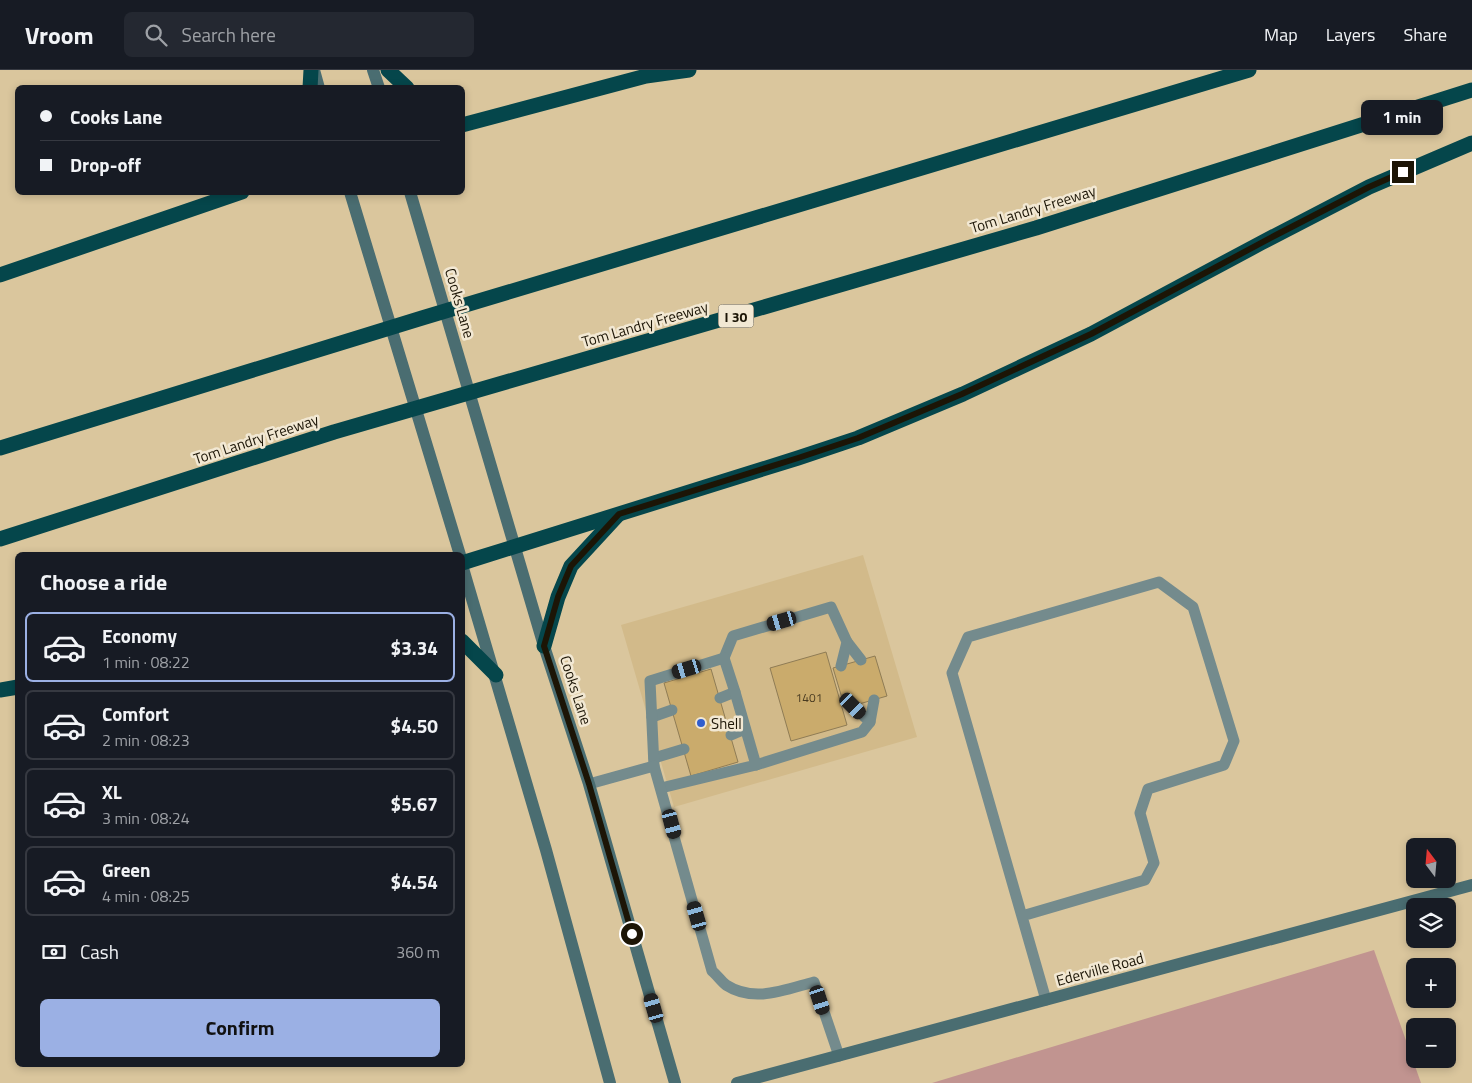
<!DOCTYPE html>
<html lang="en">
<head>
<meta charset="utf-8">
<style>
	:root { --surface:#171b24; --page:#242831; --text:#f1f3f6; --muted:#9ea1a6; --line:#363941; --accent:#9bb0e4 }
	body { margin:0; font-family:"Titillium Web",sans-serif; background:var(--page); color:var(--text); height:100vh; display:flex; flex-direction:column; font-size:19px; white-space:nowrap }
	* { box-sizing:border-box; margin:0 }
	p { font-size:16px; color:var(--muted) }
	.icon { flex:none; width:28px; height:28px; fill:none; stroke:currentColor; stroke-width:2; stroke-linecap:round; stroke-linejoin:round }
	.map { position:relative; flex:1; overflow:hidden }
	.drawer { position:absolute; left:15px; top:482px; width:450px; height:515px; display:flex; flex-direction:column; background:var(--surface); border-radius:8px; box-shadow:0 2px 8px #0003 }
	.drawer>* { flex:none }
	.hud { position:absolute; left:15px; top:15px; width:450px; height:110px; border-radius:8px; box-shadow:0 2px 8px #0003; display:grid; align-content:center; height:110px; padding:0 25px; background:var(--surface) }
	.needle { width:32px; rotate:344deg }
	.controls { position:absolute; left:1406px; top:768px; display:grid; gap:10px }
	.controls a { display:grid; place-items:center; width:50px; height:50px; border-radius:8px; background:var(--surface); box-shadow:0 2px 8px #0003; font-size:25px }
	.end { position:absolute; width:22px; height:22px; margin:-11px; border:6px solid #1c1506; background:#fff; box-shadow:0 0 0 2px #fff }
	.from { border-radius:50% }
	.bubble { position:absolute; height:35px; border-radius:8px; background:var(--surface); box-shadow:0 2px 8px #0003; font-size:16px; font-weight:700; line-height:35px; text-align:center }
	.car { position:absolute; width:15px; height:30px; margin:-15px -8px; border-radius:6px; box-shadow:0 0 4px 1px #0007; background:linear-gradient(#222 24%,#8ab4d8 0 40%,#222 0 76%,#8ab4d8 0 86%,#222 0) }
	.hud b { display:flex; align-items:center; gap:18px; height:48px; font-size:19px }
	.hud b+b { border-top:1px solid var(--line) }
	.hud i { width:12px; height:12px; background:var(--text) }
	ul { padding:0; list-style:none }
	li { display:flex; align-items:center; gap:15px; height:70px; margin:0 10px 8px; padding:0 15px; border:2px solid var(--line); border-radius:8px }
	li div { flex:1 }
	li b { display:block; font-size:19px }
	li em { font-style:normal; font-weight:700 }
	li.current { border-color:var(--accent) }
	li>.icon { width:45px; height:45px; stroke-width:1.5 }
	h2 { padding:0 25px; font-size:22px; line-height:60px }
	.pay { display:flex; align-items:center; gap:12px; height:55px; padding:0 25px; font-size:19px }
	.pay p { margin-inline-start:auto }
	.cta { display:flex; gap:10px; margin-top:auto; padding:10px 25px }
	.cta a { flex:1; height:58px; border-radius:8px; background:var(--accent); color:#111; font-size:20px; font-weight:700; line-height:58px; text-align:center }
	header { display:flex; align-items:center; gap:30px; box-sizing:border-box; height:70px; padding:0 25px; background:var(--surface); border-bottom:1px solid var(--line) }
	header strong { font-size:24px }
	nav { display:flex; gap:28px; margin-inline-start:auto; font-size:18px }
	.search { width:350px; height:45px; background:var(--page); display:flex; align-items:center; gap:12px; box-sizing:border-box; padding:0 18px; border-radius:8px; color:var(--muted); font-size:19px }
	.map>svg:first-child { display:block }
</style>
</head>
<body>
<header>
<strong>Vroom</strong>
<div class="search"><svg class="icon" aria-label="search" viewBox="0 0 24 24"><circle cx="10" cy="10" r="6"/><path d="M15 15l6 6"/></svg>Search here</div>
<nav><a>Map</a><a>Layers</a><a>Share</a></nav>
</header>
<div class="map">
<svg width="1472" height="1013" viewBox="0 0 1472 1013">
	<rect width="100%" height="100%" fill="#dac69d"/>
	<!-- built -->
	<polygon fill="#d2ba8a" points="863,485 917,667 674,737 621,555"/>
	<!-- green -->
	<polygon fill="#c19490" points="1374,880 1421,1013 932,1013"/>
	<!-- building -->
	<g fill="#caab6c" stroke="#8f7c55">
		<polygon points="826,582 847,655 791,671 770,598"/>
		<polygon points="875,586 887,626 845,638 833,598"/>
		<polygon points="711,599 738,692 691,706 664,613"/>
	</g>
	<g fill="none" stroke-linecap="round" stroke-linejoin="round">
		<!-- lane -->
		<g stroke="#748b8d" stroke-width="11">
			<polyline points="847,572 861,590"/>
			<polyline points="724,588 733,566 831,537 847,572 841,596"/>
			<polyline points="720,628 735,622"/>
			<polyline points="652,647 672,640"/>
			<polyline points="870,652 874,630"/>
			<polyline points="731,665 745,659"/>
			<polyline points="654,688 684,679"/>
			<polyline points="756,695 862,662 870,652 853,636"/>
			<polyline points="654,696 650,611 724,588 735,622 756,695 661,718"/>
			<path d="M589 714 654 696 712 901C717 905 721 911 726 915 754 933 784 920 814 912L839 986"/>
			<polyline points="1022,846 1145,810 1154,793 1140,743 1148,719 1224,695 1234,671 1193,537 1159,512 968,567 952,603 1046,930"/>
		</g>
		<!-- secondary -->
		<g stroke="#4a6d71" stroke-width="12">
			<polyline points="314,0 319,18"/>
			<polyline points="373,0 379,18"/>
			<polyline points="350,122 460,485"/>
			<polyline points="410,122 544,576 589,714 675,1013"/>
			<polyline points="462,495 546,780 610,1013"/>
			<polyline points="737,1013 1472,815"/>
		</g>
		<!-- highway -->
		<g stroke="#05464b" stroke-width="15">
			<polyline points="388,0 407,18"/>
			<polyline points="310,18 311,0"/>
			<polyline points="462,55 646,6 689,0"/>
			<polyline points="0,205 242,122"/>
			<polyline points="0,378 422,248 1249,0"/>
			<polyline points="0,469 334,362 1036,158 1472,20"/>
			<polyline points="462,493 798,388 858,368 963,324 1091,264 1261,173 1369,117 1472,73"/>
			<polyline points="462,571 496,605"/>
			<polyline points="544,576 558,527 571,496 618,445"/>
			<polyline points="0,620 18,617"/>
		</g>
	</g>
	<g fill="none" stroke-linecap="round" stroke-linejoin="round">
		<!-- route -->
		<polyline stroke="#1c1506" stroke-width="6" points="632,864 589,714 544,576 558,527 571,496 619,444 798,388 858,368 962,324 1091,264 1276,165 1369,117 1403,102"/>
	</g>
	<!-- markers -->
	<circle fill="#315ece" stroke="#f2e8d3" stroke-width="2" cx="701" cy="653" r="5"/>
	<g text-anchor="middle" dominant-baseline="central" stroke-width="5" stroke-linejoin="round" paint-order="stroke">
		<!-- number labels -->
		<g font-size="12" fill="#483a20">
			<text x="809" y="627">1401</text>
		</g>
		<!-- shield labels -->
		<rect fill="#f2e8d3" stroke="#5c5444" stroke-width="1" x="718.5" y="234.5" width="35" height="23" rx="4"/>
		<g font-size="14" font-weight="bold" fill="#1c1506">
			<text x="736" y="246">I 30</text>
		</g>
		<!-- street labels -->
		<g font-size="15" fill="#1c1506" stroke="#f2e8d3">
			<text transform="translate(1033 139) rotate(-17)">Tom Landry Freeway</text>
			<text transform="translate(460 233) rotate(74)">Cooks Lane</text>
			<text transform="translate(645 254) rotate(-16)">Tom Landry Freeway</text>
			<text transform="translate(256 369) rotate(-18)">Tom Landry Freeway</text>
			<text transform="translate(576 620) rotate(72)">Cooks Lane</text>
			<text transform="translate(1100 899) rotate(-15)">Ederville Road</text>
		</g>
		<!-- poi labels -->
		<g font-size="15" fill="#1c1506" stroke="#f2e8d3" text-anchor="start">
			<text x="711" y="653">Shell</text>
		</g>
	</g>
</svg>
<div class="controls">
<a><svg class="needle" viewBox="-14 -14 28 28"><path d="M0-13l5 13h-10z" fill="#e53935"/><path d="M0 13l5-13h-10z" fill="#9ea1a6"/></svg></a>
<a><svg class="icon" aria-label="layers" viewBox="0 0 24 24"><path d="M12 4l9 5-9 5-9-5zM3 14l9 5 9-5"/></svg></a>
<a>+</a>
<a>−</a>
</div>
<i class="end from" style="left:632px;top:864px"></i>
<i class="end" style="left:1403px;top:102px"></i>
<div class="bubble" style="left:1361px;top:30px;width:82px">1 min</div>
<i class="car" style="left:782px;top:551px;rotate:254deg"></i>
<i class="car" style="left:687px;top:599px;rotate:253deg"></i>
<i class="car" style="left:853px;top:636px;rotate:135deg"></i>
<i class="car" style="left:672px;top:754px;rotate:165deg"></i>
<i class="car" style="left:697px;top:846px;rotate:344deg"></i>
<i class="car" style="left:820px;top:930px;rotate:162deg"></i>
<i class="car" style="left:654px;top:938px;rotate:344deg"></i>
<div class="hud">
<b><i class="from"></i>Cooks Lane</b>
<b><i></i>Drop-off</b>
</div>
<section class="drawer">
<h2>Choose a ride</h2>
<ul>
<li class="current"><svg class="icon" aria-label="car" viewBox="0 0 24 24"><path d="M5 17H2v-5l4-1 3-4h7l3 4 3 1v5h-3M9 17h6M6 11h13"/><circle cx="7" cy="17" r="2"/><circle cx="17" cy="17" r="2"/></svg><div><b>Economy</b><p>1 min · 08:22</p></div><em>$3.34</em></li>
<li><svg class="icon" aria-label="car" viewBox="0 0 24 24"><path d="M5 17H2v-5l4-1 3-4h7l3 4 3 1v5h-3M9 17h6M6 11h13"/><circle cx="7" cy="17" r="2"/><circle cx="17" cy="17" r="2"/></svg><div><b>Comfort</b><p>2 min · 08:23</p></div><em>$4.50</em></li>
<li><svg class="icon" aria-label="car" viewBox="0 0 24 24"><path d="M5 17H2v-5l4-1 3-4h7l3 4 3 1v5h-3M9 17h6M6 11h13"/><circle cx="7" cy="17" r="2"/><circle cx="17" cy="17" r="2"/></svg><div><b>XL</b><p>3 min · 08:24</p></div><em>$5.67</em></li>
<li><svg class="icon" aria-label="car" viewBox="0 0 24 24"><path d="M5 17H2v-5l4-1 3-4h7l3 4 3 1v5h-3M9 17h6M6 11h13"/><circle cx="7" cy="17" r="2"/><circle cx="17" cy="17" r="2"/></svg><div><b>Green</b><p>4 min · 08:25</p></div><em>$4.54</em></li>
</ul>
<div class="pay"><svg class="icon" aria-label="cash" viewBox="0 0 24 24"><path d="M3 7h18v10H3z"/><circle cx="12" cy="12" r="2"/></svg>Cash<p>360 m</p></div>
<div class="cta"><a>Confirm</a></div>
</section>
</div>
</body>
</html>
